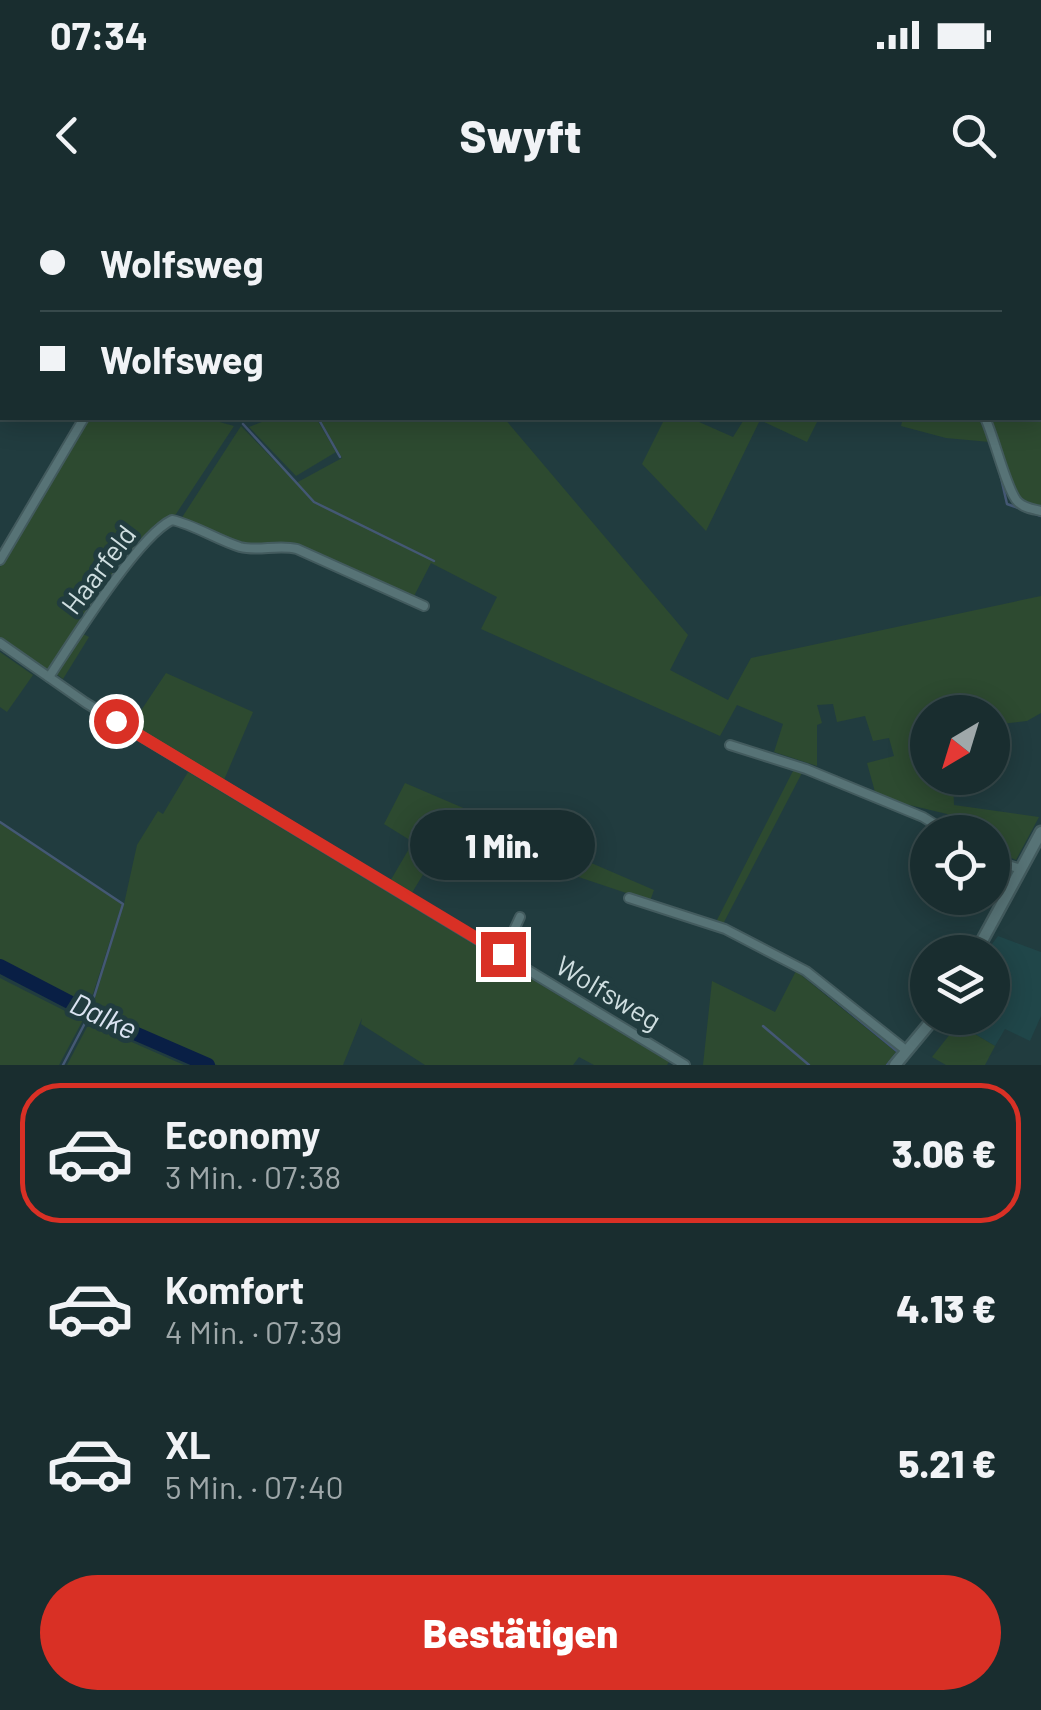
<!DOCTYPE html>
<html lang="de">
<head>
<meta charset="utf-8">
<style>
	:root { --surface:#192d2f; --page:#223537; --text:#f1f3f6; --muted:#9fa8aa; --line:#37494b; --accent:#d93025 }
	body { margin:0; font-family:Barlow,sans-serif; background:var(--page); color:var(--text); height:100vh; display:flex; flex-direction:column; font-size:38px; white-space:nowrap }
	* { box-sizing:border-box; margin:0 }
	p { font-size:32px; color:var(--muted) }
	.icon { flex:none; width:55px; height:55px; fill:none; stroke:currentColor; stroke-width:2; stroke-linecap:round; stroke-linejoin:round }
	.map { position:relative; height:865px; overflow:hidden }
	.details { display:flex; flex-direction:column; background:var(--surface); flex:1 }
	.details>* { flex:none }
	.hud { position:absolute; left:0px; top:0px; width:1042px; height:220px; box-shadow:0 5px 25px #0003,0 0 0 2px var(--line); display:grid; align-content:center; height:220px; padding:0 40px; background:var(--surface) }
	.needle { width:65px; rotate:218deg }
	.tools { position:absolute; left:910px; top:495px; display:grid; gap:20px }
	.tools a { display:grid; place-items:center; width:100px; height:100px; border-radius:50%; background:var(--surface); box-shadow:0 5px 25px #0003,0 0 0 2px var(--line); font-size:50px }
	.end { position:absolute; width:45px; height:45px; margin:-22px; border:12px solid #d93025; background:#fff; box-shadow:0 0 0 5px #fff }
	.from { border-radius:50% }
	.bubble { position:absolute; height:70px; border-radius:35px; background:var(--surface); box-shadow:0 5px 25px #0003,0 0 0 2px var(--line); font-size:32px; font-weight:800; line-height:70px; text-align:center }
	.hud b { display:flex; align-items:center; gap:35px; height:95px; font-size:38px }
	.hud b+b { border-top:2px solid var(--line) }
	.hud i { width:25px; height:25px; background:var(--text) }
	ul { padding:18px 0 0; list-style:none }
	li { display:flex; align-items:center; gap:30px; height:140px; margin:0 20px 15px; padding:0 20px; border:5px solid transparent; border-radius:40px }
	li div { flex:1 }
	li b { display:block; font-size:38px }
	li em { font-style:normal; font-weight:800 }
	li.on { border-color:var(--accent) }
	li>.icon { width:90px; height:90px; stroke-width:1.5 }
	.cta { display:flex; gap:20px; margin-top:auto; padding:20px 40px }
	.cta a { flex:1; height:115px; border-radius:60px; background:var(--accent); color:#fff; font-size:40px; font-weight:800; line-height:115px; text-align:center }
	.status { display:flex; justify-content:space-between; align-items:center; height:70px; padding:0 50px; background:var(--surface); direction:ltr }
	.status svg { height:28px; fill:currentColor }
	header { display:flex; justify-content:space-between; align-items:center; height:130px; padding:0 40px; background:var(--surface); font-size:45px; font-weight:800 }
	.map>svg:first-child { display:block }
</style>
</head>
<body>
<div class="status"><b>07:34</b><svg viewBox="0 0 49 12"><path d="M0 12V9h3v3zM5 12V6h3v6zM10 12V3h3v9zM15 12V0h3v12zM26 1h20v11H26zM47 4h2v5h-2z"/></svg></div>
<header><svg class="icon" aria-label="back" viewBox="0 0 24 24"><path d="M15 5l-7 7 7 7"/></svg>Swyft<svg class="icon" aria-label="search" viewBox="0 0 24 24"><circle cx="10" cy="10" r="6"/><path d="M15 15l6 6"/></svg></header>
<div class="map">
<svg width="1041" height="865" viewBox="0 0 1041 865">
	<rect width="100%" height="100%" fill="#213c3f"/>
	<!-- built -->
	<polygon fill="#204649" points="998,736 1041,752 1041,816 1030,841 1005,829 995,846 970,831 977,818 992,818 992,752 986,752"/>
	<!-- green -->
	<g fill="#2d4a30">
		<polygon points="0,0 183,0 2,2 2,32"/>
		<path d="M1041 80V306C1009 300 1009 276 1002 249 999 238 993 228 989 218H1040Z"/>
		<polygon points="89,218 205,218 234,226 176,314 152,329 79,425 49,473 0,439 0,367"/>
		<polygon points="272,218 316,218 336,252 296,276 249,227"/>
		<path d="M319 218H504L688 435 670 470 728 500 751 458 1041 396V513L1027 521 993 525 992 512H928V578H953L954 605 1039 617 1016 660 993 650 992 632H964L947 614 901 603 875 592 867 563 894 556 889 538 873 541 865 516 837 522 833 504 817 505 822 523 817 525V566L774 552 783 524 737 505 720 536 481 429 497 397 431 363 413 398 298 345C280 342 266 347 249 346 227 345 201 327 181 319L241 226 296 283 342 258Z"/>
		<polygon points="665,218 690,218 733,237 745,218 819,218 807,242 760,220 706,331 642,264"/>
		<polygon points="903,218 978,218 990,242 946,238 901,226"/>
		<polygon points="81,433 89,437 63,479 55,473"/>
		<polygon points="0,452 33,475 7,512 0,507"/>
		<polygon points="166,473 253,512 224,580 132,524"/>
		<polygon points="794,569 803,571 723,724 717,720"/>
		<polygon points="188,572 669,862 667,865 594,865 579,857 573,865 425,865 361,824 362,818 343,865 217,865 92,807 124,704 137,645 158,611 163,614"/>
		<polygon points="405,583 654,690 650,701 519,657 512,667 450,630 410,696 389,683 413,642 384,624"/>
		<polygon points="0,623 122,704 89,806 0,760"/>
		<polygon points="796,771 896,852 886,865 703,865 712,781 775,812"/>
		<polygon points="0,778 83,820 59,865 0,865"/>
		<polygon points="958,824 995,846 985,865 946,865 932,857"/>
		<polygon points="93,825 184,865 67,865 87,827"/>
	</g>
	<g fill="none" stroke-linecap="round" stroke-linejoin="round">
		<!-- stream -->
		<g stroke="#445874" stroke-width="2.5">
			<polyline points="621,0 625,2"/>
			<polyline points="183,2 184,0"/>
			<polyline points="0,33 2,34"/>
			<polyline points="0,131 2,132"/>
			<polyline points="0,142 2,143"/>
			<polyline points="229,218 235,219"/>
			<polyline points="318,218 340,257"/>
			<polyline points="243,224 314,302 434,361"/>
			<polyline points="999,269 1007,304 1041,316"/>
			<polyline points="0,622 123,704 89,813"/>
			<polyline points="819,787 898,852 887,865"/>
			<polyline points="763,826 809,865"/>
			<polyline points="63,865 85,823 100,818"/>
		</g>
		<!-- river -->
		<polyline stroke="#091f45" stroke-width="14" points="0,766 100,818 208,865"/>
		<!-- minor casing -->
		<g stroke="#435b5e" stroke-width="12">
			<g id="minor">
				<polyline points="630,0 633,2"/>
				<polyline points="188,2 189,0"/>
				<polyline points="0,137 2,138"/>
				<path d="M985 218C994 236 1007 292 1018 302 1024 308 1033 309 1041 311"/>
				<polyline points="0,360 84,218"/>
				<polyline points="0,443 86,503 685,865"/>
				<path d="M49 477C72 442 138 336 172 320 195 325 217 340 240 347 259 352 277 344 297 349L424 406"/>
				<polyline points="730,545 806,569 923,617 947,632"/>
				<polyline points="992,660 1021,669"/>
				<polyline points="629,698 725,729 806,771 907,851"/>
				<polyline points="503,754 520,717"/>
			</g>
		</g>
		<!-- tertiary casing -->
		<g stroke="#435b5e" stroke-width="15">
			<g id="tertiary">
				<polyline points="976,752 1041,632"/>
				<polyline points="895,865 934,818"/>
			</g>
		</g>
		<!-- minor -->
		<use href="#minor" stroke="#577376" stroke-width="8"/>
		<!-- tertiary -->
		<use href="#tertiary" stroke="#577376" stroke-width="10"/>
	</g>
	<g fill="none" stroke-linecap="round" stroke-linejoin="round">
		<!-- route -->
		<polyline stroke="#d93025" stroke-width="12" points="116,521 503,754"/>
	</g>
	<g text-anchor="middle" dominant-baseline="central" stroke-width="10" stroke-linejoin="round" paint-order="stroke">
		<!-- street labels -->
		<g font-size="28" fill="#cfdee0" stroke="#213c3f">
			<text transform="translate(98 369) rotate(-53)">Haarfeld</text>
			<text transform="translate(609 792) rotate(31)">Wolfsweg</text>
		</g>
		<!-- water labels -->
		<g font-size="30" font-style="italic" fill="#dbe4f2" stroke="#213c3f">
			<text transform="translate(104 815) rotate(25)">Dalke</text>
		</g>
	</g>
</svg>
<div class="tools">
<a><svg class="needle" viewBox="-14 -14 28 28"><path d="M0-13l5 13h-10z" fill="#e53935"/><path d="M0 13l5-13h-10z" fill="#9fa8aa"/></svg></a>
<a><svg class="icon" aria-label="locate" viewBox="0 0 24 24"><circle cx="12" cy="12" r="6"/><path d="M12 2v4M12 18v4M2 12h4M18 12h4"/></svg></a>
<a><svg class="icon" aria-label="layers" viewBox="0 0 24 24"><path d="M12 4l9 5-9 5-9-5zM3 14l9 5 9-5"/></svg></a>
</div>
<i class="end from" style="left:116px;top:521px"></i>
<i class="end" style="left:503px;top:754px"></i>
<div class="bubble" style="left:410px;top:610px;width:185px">1 Min.</div>
<div class="hud">
<b><i class="from"></i>Wolfsweg</b>
<b><i></i>Wolfsweg</b>
</div>
</div>
<section class="details">
<ul>
<li class="on"><svg class="icon" aria-label="car" viewBox="0 0 24 24"><path d="M5 17H2v-5l4-1 3-4h7l3 4 3 1v5h-3M9 17h6M6 11h13"/><circle cx="7" cy="17" r="2"/><circle cx="17" cy="17" r="2"/></svg><div><b>Economy</b><p>3 Min. · 07:38</p></div><em>3.06 €</em></li>
<li><svg class="icon" aria-label="car" viewBox="0 0 24 24"><path d="M5 17H2v-5l4-1 3-4h7l3 4 3 1v5h-3M9 17h6M6 11h13"/><circle cx="7" cy="17" r="2"/><circle cx="17" cy="17" r="2"/></svg><div><b>Komfort</b><p>4 Min. · 07:39</p></div><em>4.13 €</em></li>
<li><svg class="icon" aria-label="car" viewBox="0 0 24 24"><path d="M5 17H2v-5l4-1 3-4h7l3 4 3 1v5h-3M9 17h6M6 11h13"/><circle cx="7" cy="17" r="2"/><circle cx="17" cy="17" r="2"/></svg><div><b>XL</b><p>5 Min. · 07:40</p></div><em>5.21 €</em></li>
</ul>
<div class="cta"><a>Bestätigen</a></div>
</section>
</body>
</html>
